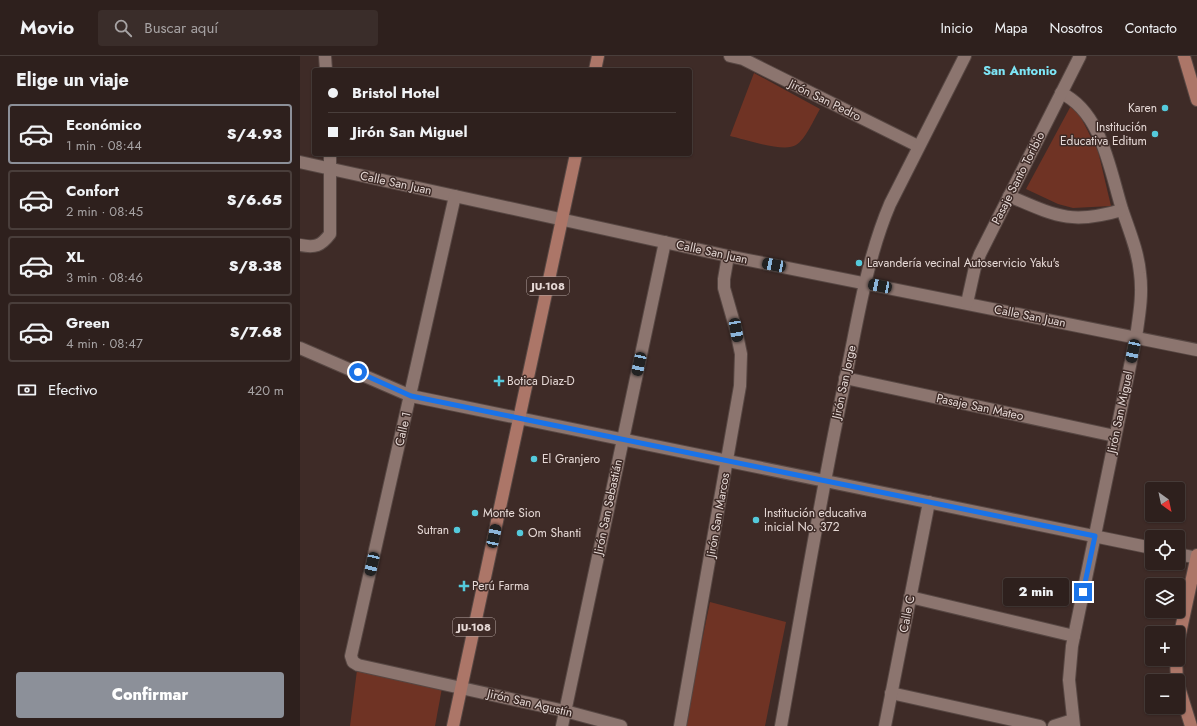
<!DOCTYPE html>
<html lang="es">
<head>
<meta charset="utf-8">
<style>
	:root { --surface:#2e201d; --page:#3a2d2a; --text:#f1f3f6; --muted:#a7a3a4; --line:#493e3b; --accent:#8c9099 }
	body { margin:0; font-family:Jost,sans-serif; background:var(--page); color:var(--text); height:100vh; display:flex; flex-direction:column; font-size:15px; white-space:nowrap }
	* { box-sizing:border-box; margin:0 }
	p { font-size:13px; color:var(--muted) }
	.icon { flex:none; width:22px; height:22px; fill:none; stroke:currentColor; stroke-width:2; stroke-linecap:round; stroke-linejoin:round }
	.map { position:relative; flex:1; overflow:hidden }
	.side { display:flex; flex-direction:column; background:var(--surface); width:300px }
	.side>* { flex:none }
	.hud { position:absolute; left:12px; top:12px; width:380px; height:88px; border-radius:4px; box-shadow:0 1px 3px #0004,0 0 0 1px var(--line); display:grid; align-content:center; height:88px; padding:0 16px; background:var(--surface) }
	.needle { width:26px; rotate:147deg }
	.buttons { position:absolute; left:845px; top:426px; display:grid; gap:8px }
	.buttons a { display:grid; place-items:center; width:40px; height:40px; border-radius:4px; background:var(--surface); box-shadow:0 1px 3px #0004,0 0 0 1px var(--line); font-size:20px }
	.end { position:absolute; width:18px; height:18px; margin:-9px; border:5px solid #1a73e8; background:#fff; box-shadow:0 0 0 2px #fff }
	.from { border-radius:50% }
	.bubble { position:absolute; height:28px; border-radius:4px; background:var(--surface); box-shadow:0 1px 3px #0004,0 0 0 1px var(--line); font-size:13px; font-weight:800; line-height:28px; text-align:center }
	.car { position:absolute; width:12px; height:24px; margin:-12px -6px; border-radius:5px; box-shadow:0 0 3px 1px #0007; background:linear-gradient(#222 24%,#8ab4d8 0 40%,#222 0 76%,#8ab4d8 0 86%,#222 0) }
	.hud b { display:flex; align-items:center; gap:14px; height:38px; font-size:15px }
	.hud b+b { border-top:1px solid var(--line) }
	.hud i { width:10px; height:10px; background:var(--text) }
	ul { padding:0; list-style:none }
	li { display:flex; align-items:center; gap:12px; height:60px; margin:0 8px 6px; padding:0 8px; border:2px solid var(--line); border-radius:4px }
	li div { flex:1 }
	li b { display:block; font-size:15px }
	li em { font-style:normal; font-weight:800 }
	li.active { border-color:var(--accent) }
	li>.icon { width:36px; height:36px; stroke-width:1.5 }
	h2 { padding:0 16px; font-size:18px; line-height:48px }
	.pay { display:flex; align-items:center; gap:10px; height:44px; padding:0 16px; font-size:15px }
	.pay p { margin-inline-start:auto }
	.button { display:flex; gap:8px; margin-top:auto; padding:8px 16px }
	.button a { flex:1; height:46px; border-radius:4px; background:var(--accent); color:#fff; font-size:16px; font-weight:800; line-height:46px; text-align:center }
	header { display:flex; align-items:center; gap:24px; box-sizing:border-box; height:56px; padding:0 20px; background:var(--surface); border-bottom:1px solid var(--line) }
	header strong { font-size:19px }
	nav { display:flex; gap:22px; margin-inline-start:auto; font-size:14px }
	.search { width:280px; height:36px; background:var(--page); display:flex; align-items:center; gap:10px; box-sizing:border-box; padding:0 14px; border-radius:4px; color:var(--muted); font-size:15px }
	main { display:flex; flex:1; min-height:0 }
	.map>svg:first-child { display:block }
</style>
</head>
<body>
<header>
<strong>Movio</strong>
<div class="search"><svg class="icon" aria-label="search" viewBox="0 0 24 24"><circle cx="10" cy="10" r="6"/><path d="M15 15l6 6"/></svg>Buscar aquí</div>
<nav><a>Inicio</a><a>Mapa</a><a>Nosotros</a><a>Contacto</a></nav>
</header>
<main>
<section class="side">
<h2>Elige un viaje</h2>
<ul>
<li class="active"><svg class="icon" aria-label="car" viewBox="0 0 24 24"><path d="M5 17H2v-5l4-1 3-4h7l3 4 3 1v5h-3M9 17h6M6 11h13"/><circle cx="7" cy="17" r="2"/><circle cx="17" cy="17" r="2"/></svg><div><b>Económico</b><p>1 min · 08:44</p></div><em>S/4.93</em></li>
<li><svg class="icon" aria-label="car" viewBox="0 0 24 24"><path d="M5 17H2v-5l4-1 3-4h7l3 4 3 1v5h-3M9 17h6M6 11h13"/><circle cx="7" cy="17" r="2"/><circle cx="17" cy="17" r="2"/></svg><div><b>Confort</b><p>2 min · 08:45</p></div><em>S/6.65</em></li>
<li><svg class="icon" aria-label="car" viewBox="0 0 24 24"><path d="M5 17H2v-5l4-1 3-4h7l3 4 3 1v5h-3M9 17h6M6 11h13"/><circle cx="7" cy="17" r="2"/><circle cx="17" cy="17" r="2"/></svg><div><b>XL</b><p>3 min · 08:46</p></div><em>S/8.38</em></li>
<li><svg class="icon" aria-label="car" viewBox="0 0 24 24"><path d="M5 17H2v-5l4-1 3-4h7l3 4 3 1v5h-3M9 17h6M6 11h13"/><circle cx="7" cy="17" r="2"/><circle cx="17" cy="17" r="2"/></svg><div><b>Green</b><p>4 min · 08:47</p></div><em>S/7.68</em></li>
</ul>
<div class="pay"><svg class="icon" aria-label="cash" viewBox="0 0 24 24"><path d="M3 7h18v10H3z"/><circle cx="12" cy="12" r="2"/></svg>Efectivo<p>420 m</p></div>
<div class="button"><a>Confirmar</a></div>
</section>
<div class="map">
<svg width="897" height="670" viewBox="0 0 897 670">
	<rect width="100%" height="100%" fill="#3e2b27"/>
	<!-- green -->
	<g fill="#6f3324">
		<path d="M454 17 520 53C514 63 506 83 496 89 484 97 444 83 430 80Z"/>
		<polygon points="773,46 798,95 811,150 773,152 758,148 726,133"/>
		<polygon points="410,546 486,566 465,670 387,670 385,667"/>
		<polygon points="57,614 142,632 135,670 50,670"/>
	</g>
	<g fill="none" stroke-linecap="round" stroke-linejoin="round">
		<!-- minor casing -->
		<g stroke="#574743" stroke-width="14">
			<g id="minor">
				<polyline points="25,0 26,14"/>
				<polyline points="430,0 443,3 618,90"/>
				<path d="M761 37C802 56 810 115 822 153 829 174 838 195 840 217 843 239 839 260 836 281L772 590 769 624 774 670"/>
				<polyline points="0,106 428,200 897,294"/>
				<polyline points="155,140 51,600 53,606 58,609 265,655 321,670"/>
				<path d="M709 140C756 160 771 169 822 154"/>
				<path d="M0 189C15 192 21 190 30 178V98"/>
				<polyline points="667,247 675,211 680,198 780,0"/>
				<polyline points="0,292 111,340 852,492"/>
				<polyline points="545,322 815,380"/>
				<polyline points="878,498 897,502"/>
				<polyline points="610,541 774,580"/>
				<polyline points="591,637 740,670"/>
				<polyline points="262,670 365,186"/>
				<polyline points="380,670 440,330 441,298 436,274 424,232 424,223 428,200"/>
				<path d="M481 670C502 553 521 436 546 320 558 262 567 202 590 148L665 0"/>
				<polyline points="585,670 629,446"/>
				<polyline points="754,670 773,664"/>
			</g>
		</g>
		<!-- major casing -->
		<g stroke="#574743" stroke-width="14">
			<g id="major">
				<polyline points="884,0 897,44"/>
				<polyline points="295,14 298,0"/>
				<polyline points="878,587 897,499"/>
				<polyline points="876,603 877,625"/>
				<polyline points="878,628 891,670"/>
				<polyline points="153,670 276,98"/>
			</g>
		</g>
		<!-- minor -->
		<use href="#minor" stroke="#8c756f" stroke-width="12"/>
		<!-- major -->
		<use href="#major" stroke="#ac7668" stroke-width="12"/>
	</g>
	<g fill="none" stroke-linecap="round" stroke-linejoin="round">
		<!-- route -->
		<polyline stroke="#1a73e8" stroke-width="5" points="58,316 111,340 795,480 783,536"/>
	</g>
	<!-- markers -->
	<g fill="#54cadc" stroke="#3e2b27" stroke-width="1.5">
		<circle cx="865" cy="52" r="4"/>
		<circle cx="855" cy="78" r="4"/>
		<circle cx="559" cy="207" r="4"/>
		<path d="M197 319h4v4h4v4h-4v4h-4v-4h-4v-4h4z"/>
		<circle cx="234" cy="403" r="4"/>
		<circle cx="175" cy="457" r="4"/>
		<circle cx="456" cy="464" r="4"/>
		<circle cx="157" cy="474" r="4"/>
		<circle cx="220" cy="477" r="4"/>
		<path d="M162 524h4v4h4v4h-4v4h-4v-4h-4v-4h4z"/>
	</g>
	<g text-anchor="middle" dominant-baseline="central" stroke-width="3" stroke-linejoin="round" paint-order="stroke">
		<!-- shield labels -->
		<g fill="#3e2b27" stroke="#b4a5a2" stroke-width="1">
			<rect x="227" y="221" width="42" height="18" rx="3"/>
			<rect x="153" y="562" width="42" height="18" rx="3"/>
		</g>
		<g font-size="11" font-weight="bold" fill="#e6d9d6">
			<text x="248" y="230">JU-108</text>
			<text x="174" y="571">JU-108</text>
		</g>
		<!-- street labels -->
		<g font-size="12" fill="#e6d9d6" stroke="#3e2b27">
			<text transform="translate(525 44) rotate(26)">Jirón San Pedro</text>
			<text transform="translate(718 122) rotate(-63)">Pasaje Santo Toribio</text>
			<text transform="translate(96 127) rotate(12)">Calle San Juan</text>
			<text transform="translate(412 196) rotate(12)">Calle San Juan</text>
			<text transform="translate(730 260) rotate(11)">Calle San Juan</text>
			<text transform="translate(544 326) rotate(-78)">Jirón San Jorge</text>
			<text transform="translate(680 351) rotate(12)">Pasaje San Mateo</text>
			<text transform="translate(820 356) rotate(-78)">Jirón San Miguel</text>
			<text transform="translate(103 373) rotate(-77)">Calle 1</text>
			<text transform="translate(308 451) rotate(-78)">Jirón San Sebastián</text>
			<text transform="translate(418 459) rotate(-80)">Jirón San Marcos</text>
			<text transform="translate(607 558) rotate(-79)">Calle C</text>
			<text transform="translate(230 647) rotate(13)">Jirón San Agustín</text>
		</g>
		<!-- poi labels -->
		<g font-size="12" fill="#e6d9d6" stroke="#3e2b27" text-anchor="start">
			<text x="857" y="52" text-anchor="end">Karen</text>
			<text x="847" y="71" text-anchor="end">Institución<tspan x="847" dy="14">Educativa Editum</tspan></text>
			<text x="567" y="207">Lavandería vecinal Autoservicio Yaku's</text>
			<text x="207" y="325">Botica Diaz-D</text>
			<text x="242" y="403">El Granjero</text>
			<text x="183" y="457">Monte Sion</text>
			<text x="464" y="457">Institución educativa<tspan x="464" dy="14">inicial No. 372</tspan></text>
			<text x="149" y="474" text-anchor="end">Sutran</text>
			<text x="228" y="477">Om Shanti</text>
			<text x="172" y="530">Perú Farma</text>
		</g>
		<!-- neighbourhood labels -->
		<g font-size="13" font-weight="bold" fill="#7de5f6" stroke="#3e2b27">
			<text x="720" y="14">San Antonio</text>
		</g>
	</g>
</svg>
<div class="buttons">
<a><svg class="needle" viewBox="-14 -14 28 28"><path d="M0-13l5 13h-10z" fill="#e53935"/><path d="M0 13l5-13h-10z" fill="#a7a3a4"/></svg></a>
<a><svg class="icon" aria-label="locate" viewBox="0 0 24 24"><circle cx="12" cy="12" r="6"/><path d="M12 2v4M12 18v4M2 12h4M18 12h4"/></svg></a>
<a><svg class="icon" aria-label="layers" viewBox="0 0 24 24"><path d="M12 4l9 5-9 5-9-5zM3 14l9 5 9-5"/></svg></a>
<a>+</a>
<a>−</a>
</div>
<i class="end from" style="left:58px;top:316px"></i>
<i class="end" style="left:783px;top:536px"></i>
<div class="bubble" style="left:703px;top:522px;width:66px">2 min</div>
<i class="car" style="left:474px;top:209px;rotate:281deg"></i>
<i class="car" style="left:580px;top:230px;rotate:281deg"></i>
<i class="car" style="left:436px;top:274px;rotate:170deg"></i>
<i class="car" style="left:833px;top:295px;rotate:192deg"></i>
<i class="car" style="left:339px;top:308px;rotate:192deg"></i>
<i class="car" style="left:194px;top:480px;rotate:12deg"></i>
<i class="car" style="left:72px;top:508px;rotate:193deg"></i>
<div class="hud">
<b><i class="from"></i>Bristol Hotel</b>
<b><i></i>Jirón San Miguel</b>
</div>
</div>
</main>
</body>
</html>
